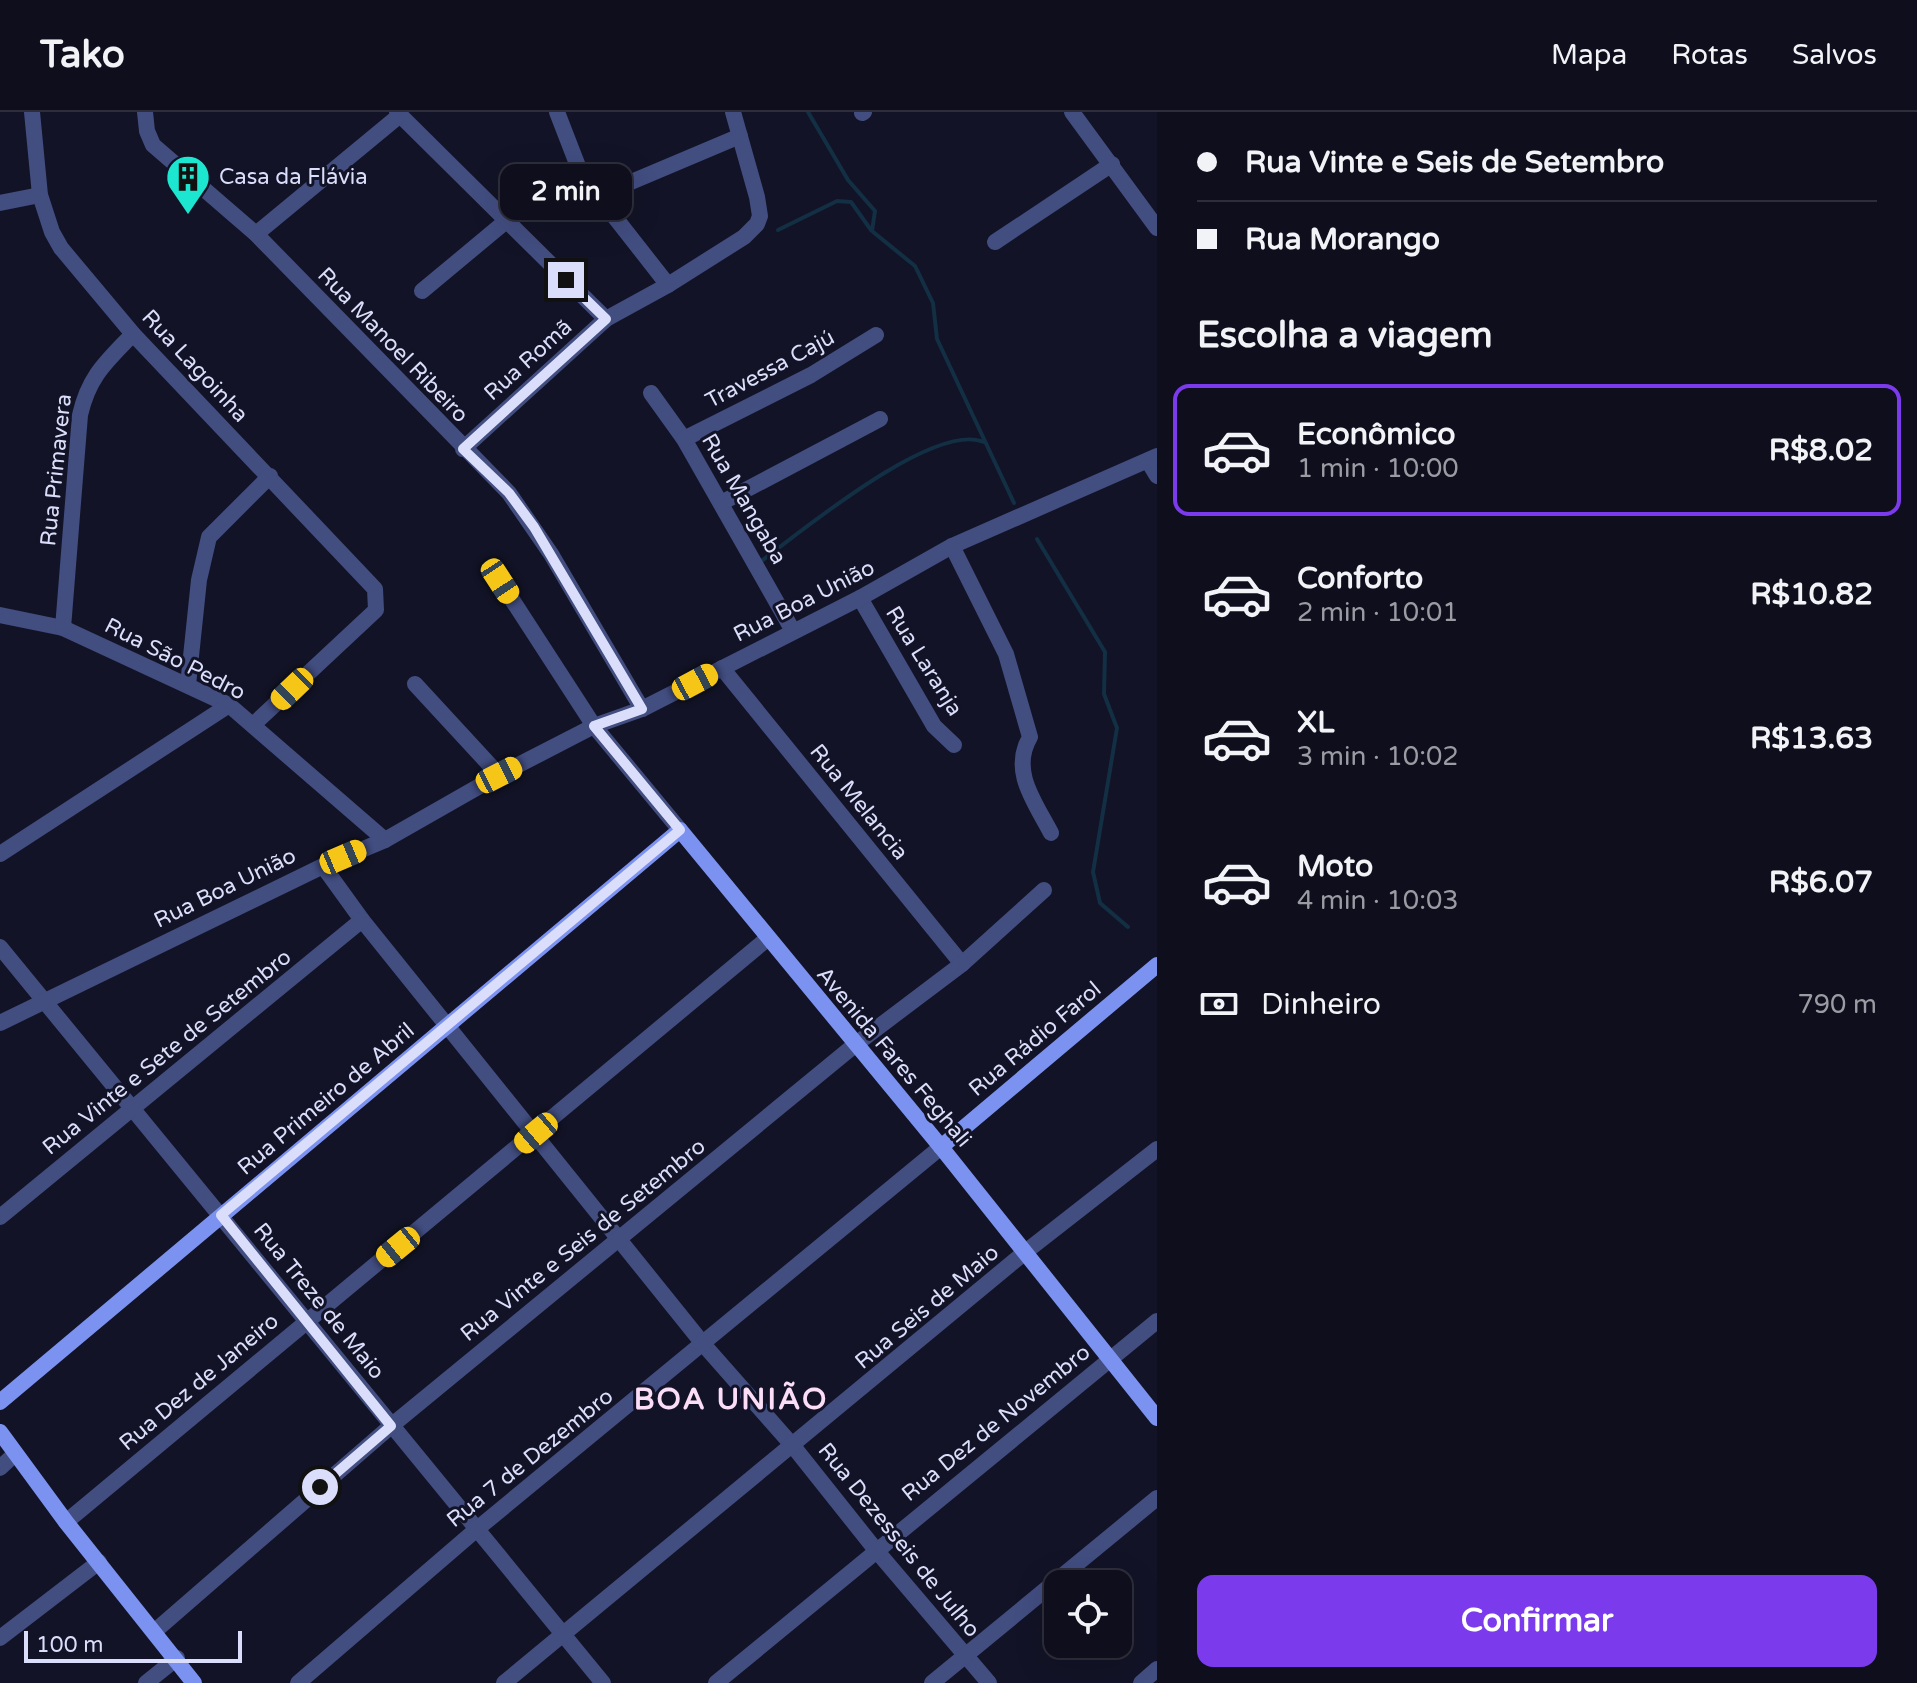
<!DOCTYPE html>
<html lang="pt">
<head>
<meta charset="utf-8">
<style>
	:root { --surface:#0e0e1c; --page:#1c1c29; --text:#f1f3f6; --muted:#9b9ca3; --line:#2e2e3b; --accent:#7c3aed }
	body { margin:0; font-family:"Varela Round",sans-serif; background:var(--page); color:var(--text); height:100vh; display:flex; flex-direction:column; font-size:30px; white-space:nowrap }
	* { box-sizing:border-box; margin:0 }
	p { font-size:26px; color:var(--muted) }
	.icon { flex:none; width:44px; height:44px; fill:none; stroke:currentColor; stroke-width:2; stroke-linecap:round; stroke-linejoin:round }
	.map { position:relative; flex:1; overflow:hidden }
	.panel { display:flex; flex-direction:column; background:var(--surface); width:760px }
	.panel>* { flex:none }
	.banner { display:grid; align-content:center; height:176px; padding:0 40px; background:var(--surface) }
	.buttons { position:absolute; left:1044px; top:1458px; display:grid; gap:16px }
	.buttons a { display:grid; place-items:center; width:88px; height:88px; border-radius:16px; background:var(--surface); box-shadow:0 8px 32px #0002,0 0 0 2px var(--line); font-size:40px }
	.scale { position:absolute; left:24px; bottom:20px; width:218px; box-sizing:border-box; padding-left:8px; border:4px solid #dbdefb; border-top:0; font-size:22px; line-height:28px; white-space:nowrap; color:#dbdefb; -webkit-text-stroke:6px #121326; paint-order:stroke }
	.end { position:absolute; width:36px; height:36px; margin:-18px; border:10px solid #dbdefb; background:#111; box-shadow:0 0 0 4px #111 }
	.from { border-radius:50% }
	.bubble { position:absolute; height:56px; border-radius:16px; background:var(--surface); box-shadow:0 8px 32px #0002,0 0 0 2px var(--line); font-size:26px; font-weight:700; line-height:56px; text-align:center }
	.car { position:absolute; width:24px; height:48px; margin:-24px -12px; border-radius:10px; box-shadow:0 0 6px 2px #0007; background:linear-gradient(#f5c518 24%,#345 0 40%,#f5c518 0 76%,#345 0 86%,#f5c518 0) }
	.banner b { display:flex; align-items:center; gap:28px; height:76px; font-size:30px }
	.banner b+b { border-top:2px solid var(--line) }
	.banner i { width:20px; height:20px; background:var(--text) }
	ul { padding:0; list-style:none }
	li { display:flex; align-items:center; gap:24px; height:132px; margin:0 16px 12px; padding:0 24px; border:4px solid transparent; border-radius:16px }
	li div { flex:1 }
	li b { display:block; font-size:30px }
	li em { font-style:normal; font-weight:700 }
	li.current { border-color:var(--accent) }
	li>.icon { width:72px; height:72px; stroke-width:1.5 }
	h2 { padding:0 40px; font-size:36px; line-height:96px }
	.pay { display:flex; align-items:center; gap:20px; height:88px; padding:0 40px; font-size:30px }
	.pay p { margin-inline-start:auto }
	.button { display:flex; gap:16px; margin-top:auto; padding:16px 40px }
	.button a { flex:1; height:92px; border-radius:16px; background:var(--accent); color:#fff; font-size:32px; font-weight:700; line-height:92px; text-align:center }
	header { display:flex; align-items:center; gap:48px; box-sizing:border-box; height:112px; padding:0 40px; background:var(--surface); border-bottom:2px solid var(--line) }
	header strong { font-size:38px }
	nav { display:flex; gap:44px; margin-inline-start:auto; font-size:28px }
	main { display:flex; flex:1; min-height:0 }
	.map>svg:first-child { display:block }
</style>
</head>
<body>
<header>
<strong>Tako</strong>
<nav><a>Mapa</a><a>Rotas</a><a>Salvos</a></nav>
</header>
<main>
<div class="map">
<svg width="1157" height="1571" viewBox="0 0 1157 1571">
	<rect width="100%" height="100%" fill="#121326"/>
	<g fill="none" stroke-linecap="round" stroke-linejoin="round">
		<!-- stream -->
		<g stroke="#122f44" stroke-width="4">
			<polyline points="808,0 848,68 875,99 872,119 915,154 933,191 937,227 1014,391"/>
			<polyline points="778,118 837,89 851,90 871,118"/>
			<polyline points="1037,427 1105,540 1104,582 1117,616 1093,760 1100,791 1128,815"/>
			<path d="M760 450C802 419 934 309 984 330"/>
		</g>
		<!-- street -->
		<g stroke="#424d80" stroke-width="16">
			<polyline points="32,0 40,83 52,120 61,136 133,222 375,477 376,498 253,613"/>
			<polyline points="145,0 147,19 153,33 256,122 509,381 551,442 642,597"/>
			<polyline points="397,0 606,207"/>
			<polyline points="557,0 581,62 668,173"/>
			<polyline points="1072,0 1157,116"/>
			<polyline points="862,1 864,0"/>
			<polyline points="598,84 740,24"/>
			<polyline points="0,91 40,83"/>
			<polyline points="256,122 400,3"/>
			<polyline points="995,130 1112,52"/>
			<polyline points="422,179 505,110"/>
			<polyline points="651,281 684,327 793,519"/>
			<polyline points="684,327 811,263 876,223"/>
			<polyline points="463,337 606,207 668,173 744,125 757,112 760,104 757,85 733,0"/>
			<polyline points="1148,349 1157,364"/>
			<polyline points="721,391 880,307"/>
			<path d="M952 434 1006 542 1030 625C1010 659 1035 690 1051 721"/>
			<polyline points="500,469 594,614 680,718"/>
			<polyline points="860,486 934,614 954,633"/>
			<polyline points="0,503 63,516 229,593 385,728"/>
			<path d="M63 516 80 303C89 264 106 250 133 222"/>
			<polyline points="722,556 962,852"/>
			<polyline points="415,572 499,663"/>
			<polyline points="188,573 199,468 209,425 270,364"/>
			<polyline points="0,742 229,593"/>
			<polyline points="323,754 362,808 704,1233 793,1334 875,1437 989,1571"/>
			<polyline points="0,835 603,1571"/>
			<polyline points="0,911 323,754 385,728 499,663 594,614 642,597 860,486 952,434 1157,344"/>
			<polyline points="0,1105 362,808"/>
			<polyline points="0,1356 15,1342"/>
			<polyline points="66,1410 767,827"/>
			<polyline points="155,1519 391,1314 856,932 962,852 1044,778"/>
			<polyline points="0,1526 99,1450"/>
			<polyline points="146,1571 177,1546"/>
			<polyline points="298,1571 477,1417 941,1035"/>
			<polyline points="504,1571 1024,1141 1157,1037"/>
			<polyline points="716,1571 1157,1209"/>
			<polyline points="932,1571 1157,1386"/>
			<polyline points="1141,1571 1157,1557"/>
		</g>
		<!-- secondary -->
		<g stroke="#7c92f1" stroke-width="16">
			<polyline points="941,1035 1157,853"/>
			<polyline points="0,1290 680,718 941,1035 1157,1306"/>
			<polyline points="0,1320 66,1410 194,1571"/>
		</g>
	</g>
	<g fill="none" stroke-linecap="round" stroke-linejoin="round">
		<!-- route -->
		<polyline stroke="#dbdefb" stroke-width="10" points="320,1375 391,1314 221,1103 680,718 594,614 642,597 534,415 509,381 463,337 606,207 566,168"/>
	</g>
	<!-- icons -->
	<defs>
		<g id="building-pin" transform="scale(2.3)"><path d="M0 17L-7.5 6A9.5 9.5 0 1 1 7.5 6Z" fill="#1ce6cf" stroke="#121326"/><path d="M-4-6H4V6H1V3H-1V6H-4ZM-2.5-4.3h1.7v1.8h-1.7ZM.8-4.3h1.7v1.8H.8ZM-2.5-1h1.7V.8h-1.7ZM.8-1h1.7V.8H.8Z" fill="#111"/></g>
	</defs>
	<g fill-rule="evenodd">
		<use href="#building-pin" x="188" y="65"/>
	</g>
	<g text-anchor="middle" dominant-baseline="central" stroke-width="6" stroke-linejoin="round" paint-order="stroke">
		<!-- poi labels -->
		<g font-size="22" fill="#dbdefb" stroke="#121326" text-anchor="start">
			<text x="219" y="65">Casa da Flávia</text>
		</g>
		<!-- street labels -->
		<g font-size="22" fill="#dbdefb" stroke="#121326">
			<text transform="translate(393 233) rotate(46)">Rua Manoel Ribeiro</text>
			<text transform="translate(528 248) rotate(-42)">Rua Romã</text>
			<text transform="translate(195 254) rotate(47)">Rua Lagoinha</text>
			<text transform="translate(770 257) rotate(-28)">Travessa Cajú</text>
			<text transform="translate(56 358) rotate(-84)">Rua Primavera</text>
			<text transform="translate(744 387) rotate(60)">Rua Mangaba</text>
			<text transform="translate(804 489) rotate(-27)">Rua Boa União</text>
			<text transform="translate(175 547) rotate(27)">Rua São Pedro</text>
			<text transform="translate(924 549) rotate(58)">Rua Laranja</text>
			<text transform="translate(859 690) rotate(51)">Rua Melancia</text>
			<text transform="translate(225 776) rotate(-26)">Rua Boa União</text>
			<text transform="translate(1035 927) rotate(-40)">Rua Rádio Farol</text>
			<text transform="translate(167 940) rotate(-39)">Rua Vinte e Sete de Setembro</text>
			<text transform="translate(894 945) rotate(50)">Avenida Fares Feghali</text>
			<text transform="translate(326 987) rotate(-40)">Rua Primeiro de Abril</text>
			<text transform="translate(583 1128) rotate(-39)">Rua Vinte e Seis de Setembro</text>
			<text transform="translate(319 1189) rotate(51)">Rua Treze de Maio</text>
			<text transform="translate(927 1195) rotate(-40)">Rua Seis de Maio</text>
			<text transform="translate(199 1270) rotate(-40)">Rua Dez de Janeiro</text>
			<text transform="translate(996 1311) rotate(-39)">Rua Dez de Novembro</text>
			<text transform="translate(530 1346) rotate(-39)">Rua 7 de Dezembro</text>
			<text transform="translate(899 1428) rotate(51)">Rua Dezesseis de Julho</text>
		</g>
		<!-- district labels -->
		<g font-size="30" font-weight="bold" letter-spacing="2" fill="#fbddf7" stroke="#121326">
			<text x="731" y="1287">BOA UNIÃO</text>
		</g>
	</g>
</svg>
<div class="buttons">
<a><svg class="icon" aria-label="locate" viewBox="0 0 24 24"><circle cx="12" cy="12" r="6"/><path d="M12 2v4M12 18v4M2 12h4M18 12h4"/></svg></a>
</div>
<div class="scale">100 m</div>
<i class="end from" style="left:320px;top:1375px"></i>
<i class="end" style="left:566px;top:168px"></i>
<div class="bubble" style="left:500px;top:52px;width:132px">2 min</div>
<i class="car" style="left:500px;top:469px;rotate:147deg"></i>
<i class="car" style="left:695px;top:570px;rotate:62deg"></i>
<i class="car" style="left:292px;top:577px;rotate:226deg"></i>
<i class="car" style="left:499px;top:663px;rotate:63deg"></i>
<i class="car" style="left:343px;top:745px;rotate:67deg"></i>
<i class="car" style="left:536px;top:1021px;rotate:230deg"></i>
<i class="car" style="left:398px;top:1135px;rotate:231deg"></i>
</div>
<section class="panel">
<div class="banner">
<b><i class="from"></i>Rua Vinte e Seis de Setembro</b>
<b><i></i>Rua Morango</b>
</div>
<h2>Escolha a viagem</h2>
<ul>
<li class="current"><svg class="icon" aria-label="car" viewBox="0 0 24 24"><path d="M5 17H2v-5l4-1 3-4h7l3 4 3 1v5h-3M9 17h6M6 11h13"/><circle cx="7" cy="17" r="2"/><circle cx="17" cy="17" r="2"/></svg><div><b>Econômico</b><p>1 min · 10:00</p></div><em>R$8.02</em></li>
<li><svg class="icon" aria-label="car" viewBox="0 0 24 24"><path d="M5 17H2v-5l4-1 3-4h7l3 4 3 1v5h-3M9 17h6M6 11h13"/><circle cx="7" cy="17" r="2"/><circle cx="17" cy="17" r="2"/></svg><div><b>Conforto</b><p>2 min · 10:01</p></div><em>R$10.82</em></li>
<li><svg class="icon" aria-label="car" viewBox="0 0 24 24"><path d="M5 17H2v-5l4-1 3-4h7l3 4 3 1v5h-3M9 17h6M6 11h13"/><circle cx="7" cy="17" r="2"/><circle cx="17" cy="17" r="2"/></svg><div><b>XL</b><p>3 min · 10:02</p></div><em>R$13.63</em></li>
<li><svg class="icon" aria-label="car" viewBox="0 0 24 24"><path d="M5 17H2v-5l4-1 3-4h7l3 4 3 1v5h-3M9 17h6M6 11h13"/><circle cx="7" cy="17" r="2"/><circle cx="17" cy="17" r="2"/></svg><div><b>Moto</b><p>4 min · 10:03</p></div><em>R$6.07</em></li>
</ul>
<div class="pay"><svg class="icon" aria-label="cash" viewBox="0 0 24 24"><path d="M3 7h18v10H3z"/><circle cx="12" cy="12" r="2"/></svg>Dinheiro<p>790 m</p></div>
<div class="button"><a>Confirmar</a></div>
</section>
</main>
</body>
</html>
